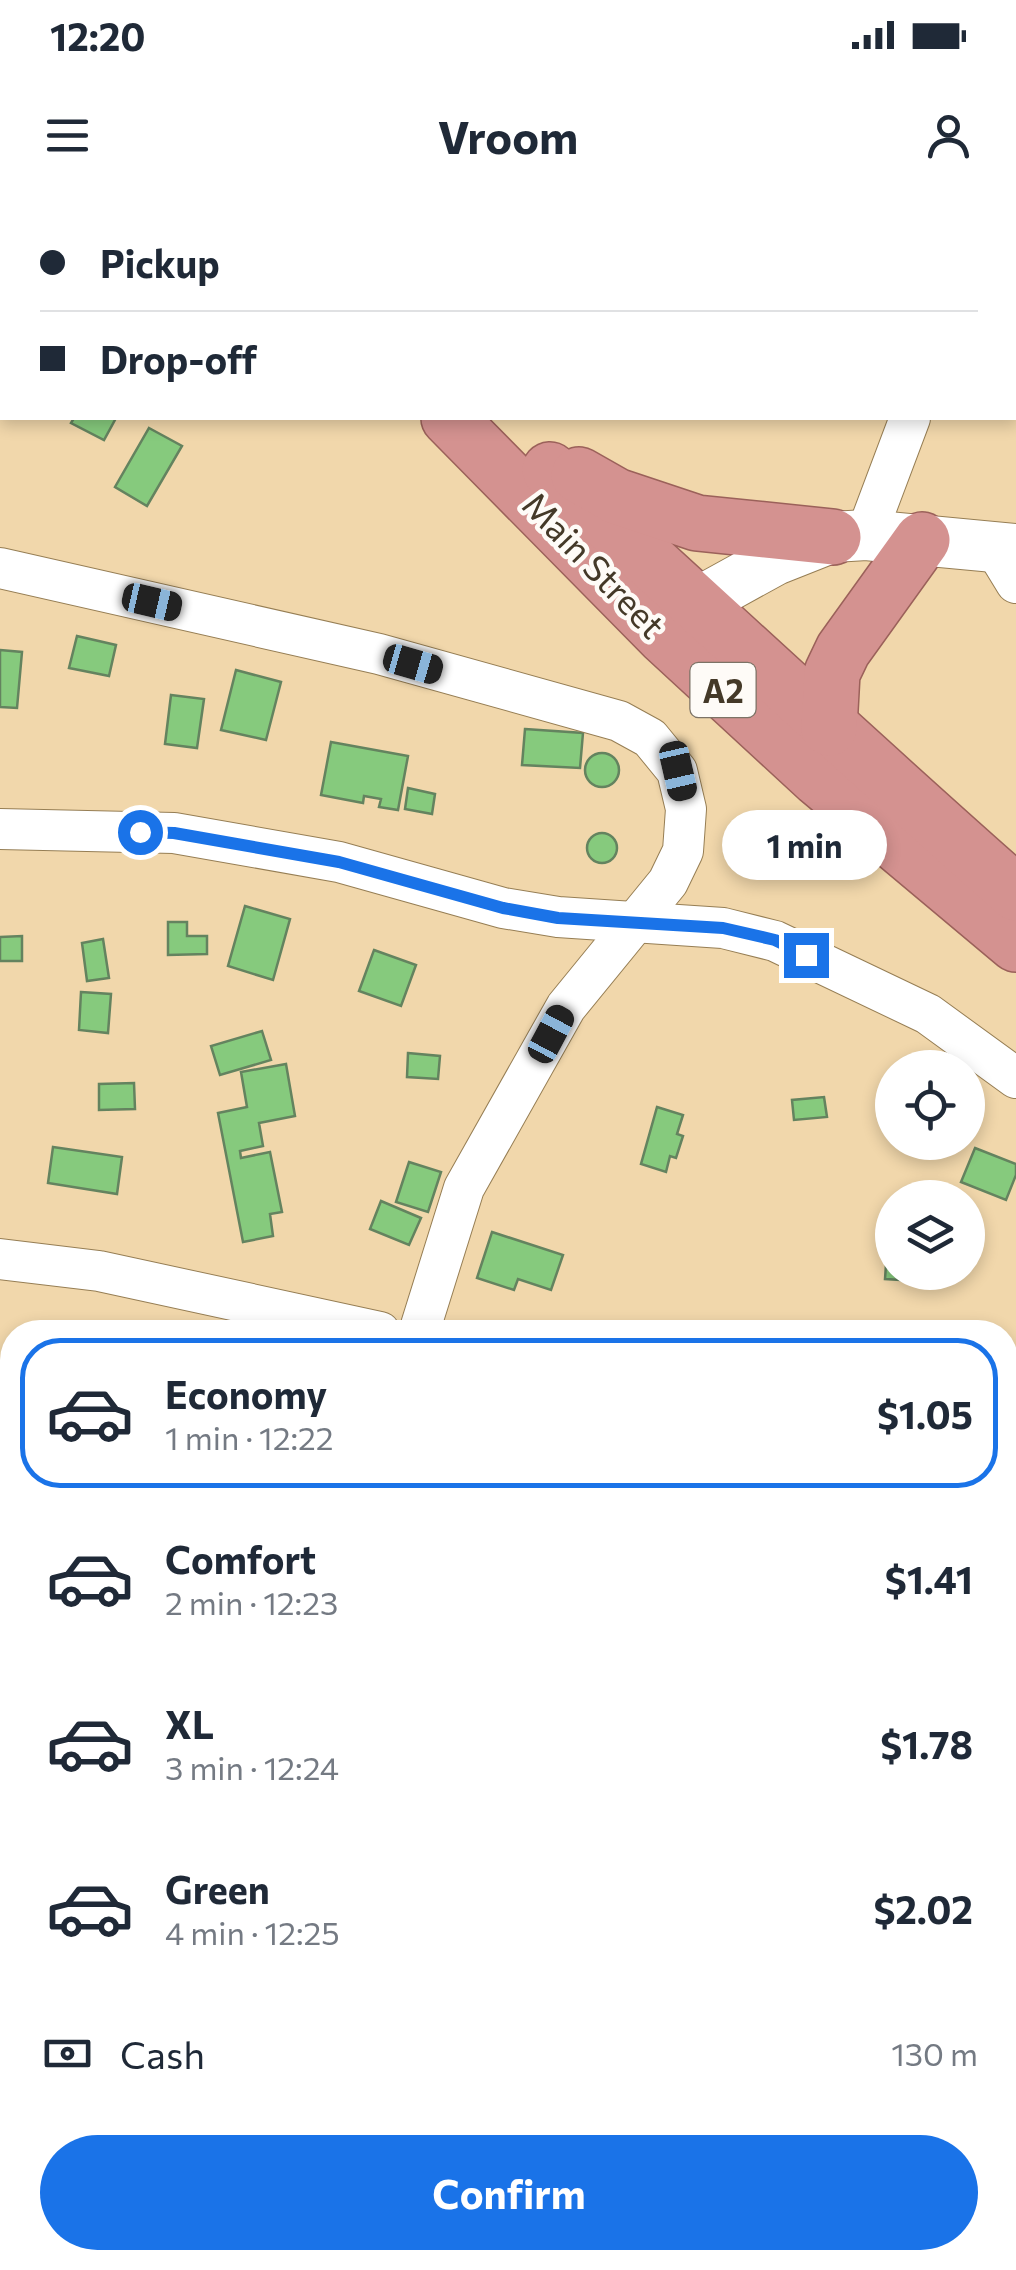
<!DOCTYPE html>
<html lang="en">
<head>
<meta charset="utf-8">
<style>
	:root { --surface:#fff; --page:#f2f2f3; --text:#1f2937; --muted:#747a83; --line:#e0e1e3; --accent:#1a73e8 }
	body { margin:0; font-family:Commissioner,sans-serif; background:var(--page); color:var(--text); height:100vh; display:flex; flex-direction:column; font-size:38px; white-space:nowrap }
	* { box-sizing:border-box; margin:0 }
	p { font-size:32px; color:var(--muted) }
	.icon { flex:none; width:55px; height:55px; fill:none; stroke:currentColor; stroke-width:2; stroke-linecap:round; stroke-linejoin:round }
	.map { position:relative; flex:1; overflow:hidden }
	.side { position:absolute; left:0px; top:1120px; width:1018px; height:950px; display:flex; flex-direction:column; background:var(--surface); border-radius:40px 40px 0 0; box-shadow:0 5px 15px #0003 }
	.side>* { flex:none }
	.top-card { position:absolute; left:0px; top:0px; width:1018px; height:220px; box-shadow:0 5px 15px #0003; display:grid; align-content:center; height:220px; padding:0 40px; background:var(--surface) }
	.fabs { position:absolute; left:875px; top:850px; display:grid; gap:20px }
	.fabs a { display:grid; place-items:center; width:110px; height:110px; border-radius:50%; background:var(--surface); box-shadow:0 5px 15px #0003; font-size:50px }
	.end { position:absolute; width:45px; height:45px; margin:-22px; border:12px solid #1a73e8; background:#fff; box-shadow:0 0 0 5px #fff }
	.from { border-radius:50% }
	.bubble { position:absolute; height:70px; border-radius:35px; background:var(--surface); box-shadow:0 5px 15px #0003; font-size:32px; font-weight:700; line-height:70px; text-align:center }
	.car { position:absolute; width:30px; height:60px; margin:-30px -15px; border-radius:12px; box-shadow:0 0 8px 2px #0007; background:linear-gradient(#222 24%,#8ab4d8 0 40%,#222 0 76%,#8ab4d8 0 86%,#222 0) }
	.top-card b { display:flex; align-items:center; gap:35px; height:95px; font-size:38px }
	.top-card b+b { border-top:2px solid var(--line) }
	.top-card i { width:25px; height:25px; background:var(--text) }
	ul { padding:18px 0 0; list-style:none }
	li { display:flex; align-items:center; gap:30px; height:150px; margin:0 20px 15px; padding:0 20px; border:5px solid transparent; border-radius:40px }
	li div { flex:1 }
	li b { display:block; font-size:38px }
	li em { font-style:normal; font-weight:700 }
	li.on { border-color:var(--accent) }
	li>.icon { width:90px; height:90px; stroke-width:1.5 }
	.pay { display:flex; align-items:center; gap:25px; height:110px; padding:0 40px; font-size:38px }
	.pay p { margin-inline-start:auto }
	.cta { display:flex; gap:20px; margin-top:auto; padding:20px 40px }
	.cta a { flex:1; height:115px; border-radius:60px; background:var(--accent); color:#fff; font-size:40px; font-weight:700; line-height:115px; text-align:center }
	.status { display:flex; justify-content:space-between; align-items:center; height:70px; padding:0 50px; background:var(--surface); direction:ltr }
	.status svg { height:28px; fill:currentColor }
	header { display:flex; justify-content:space-between; align-items:center; height:130px; padding:0 40px; background:var(--surface); font-size:45px; font-weight:700 }
	.map>svg:first-child { display:block }
</style>
</head>
<body>
<div class="status"><b>12:20</b><svg viewBox="0 0 49 12"><path d="M0 12V9h3v3zM5 12V6h3v6zM10 12V3h3v9zM15 12V0h3v12zM26 1h20v11H26zM47 4h2v5h-2z"/></svg></div>
<header><svg class="icon" aria-label="menu" viewBox="0 0 24 24"><path d="M4 6h16M4 12h16M4 18h16"/></svg>Vroom<svg class="icon" aria-label="person" viewBox="0 0 24 24"><circle cx="12" cy="8" r="4"/><path d="M4 21q1-7 8-7t8 7"/></svg></header>
<div class="map">
<svg width="1016" height="2070" viewBox="0 0 1016 2070">
	<rect width="100%" height="100%" fill="#f1d7ab"/>
	<!-- building -->
	<g fill="#86ca7d" stroke="#64835f" stroke-width="2.5">
		<polygon points="727,0 809,0 726,2"/>
		<polygon points="74,218 116,218 104,240 71,223"/>
		<polygon points="149,228 182,246 147,306 115,287"/>
		<polygon points="77,436 116,445 109,476 69,468"/>
		<polygon points="0,450 22,452 17,508 0,507"/>
		<polygon points="236,470 281,482 266,540 221,530"/>
		<polygon points="171,495 204,499 197,548 165,544"/>
		<polygon points="525,529 583,533 580,568 522,565"/>
		<polygon points="331,542 408,556 398,610 379,607 381,599 364,596 363,603 321,595"/>
		<circle cx="602" cy="570" r="17"/>
		<polygon points="408,588 435,594 432,614 405,609"/>
		<circle cx="602" cy="648" r="15"/>
		<polygon points="245,706 290,719 273,780 228,766"/>
		<polygon points="168,722 187,722 187,736 207,736 207,754 168,755"/>
		<polygon points="22,736 22,761 0,761 0,737"/>
		<polygon points="103,739 109,778 87,781 82,743"/>
		<polygon points="374,750 416,765 401,806 359,791"/>
		<polygon points="81,792 111,794 108,833 79,830"/>
		<polygon points="262,831 271,860 220,875 211,846"/>
		<polygon points="408,853 440,856 438,879 407,877"/>
		<polygon points="286,864 295,916 259,923 263,946 240,951 241,958 270,952 282,1012 270,1014 273,1036 243,1042 218,913 247,907 241,872"/>
		<polygon points="134,883 135,909 99,910 99,884"/>
		<polygon points="824,897 827,917 794,920 792,900"/>
		<polygon points="657,907 683,915 677,934 683,936 676,958 670,956 666,972 641,964"/>
		<polygon points="53,947 122,957 117,994 48,983"/>
		<polygon points="975,948 1016,964 1016,975 1006,1000 961,982"/>
		<polygon points="409,962 441,972 428,1012 396,1002"/>
		<polygon points="381,1001 421,1018 409,1045 370,1029"/>
		<polygon points="889,1021 892,1021 892,1072 953,1072 952,1083 885,1079"/>
		<polygon points="492,1032 563,1055 551,1090 518,1079 514,1090 477,1078"/>
		<polygon points="10,1152 12,1152 12,1199 2,1197"/>
		<polygon points="0,1234 12,1236 12,1268 0,1266"/>
		<polygon points="0,1918 12,1919 12,2007 0,2006"/>
		<polygon points="1005,2056 1016,2061 1016,2070 993,2070 998,2058"/>
		<polygon points="191,2058 246,2058 244,2070 189,2070"/>
	</g>
	<g fill="none" stroke-linecap="round" stroke-linejoin="round">
		<!-- minor casing -->
		<g stroke="#967e54" stroke-width="42">
			<g id="minor">
				<polyline points="290,0 293,2"/>
				<polyline points="68,2 69,0"/>
				<polyline points="392,2 394,0"/>
				<polyline points="1015,24 1016,22"/>
				<polyline points="0,134 2,129"/>
				<polyline points="866,335 910,218"/>
				<polyline points="994,347 1016,383"/>
				<polyline points="0,368 379,454 619,521 650,538 677,571 686,609 683,651 668,682 566,807 464,988 419,1132"/>
				<polyline points="0,629 174,633 339,662 503,708 558,717 723,728 775,741 928,814 1016,878"/>
				<polyline points="0,1059 99,1071 380,1132"/>
				<polyline points="1005,1383 1016,1388"/>
				<polyline points="756,2058 781,2070"/>
			</g>
		</g>
		<!-- tertiary casing -->
		<g stroke="#967e54" stroke-width="52">
			<polyline id="tertiary" points="671,429 697,403 775,360 833,337 866,335 1016,349"/>
		</g>
		<!-- trunk casing -->
		<g stroke="#9b615a" stroke-width="58">
			<g id="trunk">
				<polyline points="220,0 223,2"/>
				<polyline points="449,218 664,436 818,578 1016,744"/>
				<path d="M550 270C706 411 858 554 1016 693"/>
				<polyline points="579,275 616,296 697,323 833,337"/>
				<polyline points="829,528 832,473 843,450 922,340"/>
			</g>
		</g>
		<!-- path -->
		<polyline stroke="#b8a380" stroke-width="6" stroke-dasharray="5 5" stroke-linecap="butt" points="306,2070 309,2058"/>
		<!-- minor -->
		<use href="#minor" stroke="#fff" stroke-width="40"/>
		<!-- tertiary -->
		<use href="#tertiary" stroke="#fff" stroke-width="50"/>
		<!-- trunk -->
		<use href="#trunk" stroke="#d49290" stroke-width="55"/>
	</g>
	<g fill="none" stroke-linecap="round" stroke-linejoin="round">
		<!-- route -->
		<polyline stroke="#1a73e8" stroke-width="12" points="140,632 174,633 339,662 503,708 558,718 723,728 775,740 806,755"/>
	</g>
	<g text-anchor="middle" dominant-baseline="central" stroke-width="9" stroke-linejoin="round" paint-order="stroke">
		<!-- shield labels -->
		<rect fill="#fefbf7" stroke="#7c7366" stroke-width="2.5" x="690.5" y="463" width="65" height="54" rx="8"/>
		<g font-size="32" font-weight="bold" fill="#443928">
			<text x="723" y="490">A2</text>
		</g>
		<!-- street labels -->
		<g font-size="35" fill="#443928" stroke="#fefbf7">
			<text transform="translate(595 364) rotate(46)">Main Street</text>
		</g>
	</g>
</svg>
<div class="fabs">
<a><svg class="icon" aria-label="locate" viewBox="0 0 24 24"><circle cx="12" cy="12" r="6"/><path d="M12 2v4M12 18v4M2 12h4M18 12h4"/></svg></a>
<a><svg class="icon" aria-label="layers" viewBox="0 0 24 24"><path d="M12 4l9 5-9 5-9-5zM3 14l9 5 9-5"/></svg></a>
</div>
<i class="end from" style="left:140px;top:632px"></i>
<i class="end" style="left:806px;top:755px"></i>
<div class="bubble" style="left:722px;top:610px;width:165px">1 min</div>
<i class="car" style="left:152px;top:402px;rotate:103deg"></i>
<i class="car" style="left:413px;top:464px;rotate:106deg"></i>
<i class="car" style="left:678px;top:571px;rotate:167deg"></i>
<i class="car" style="left:551px;top:834px;rotate:28deg"></i>
<div class="top-card">
<b><i class="from"></i>Pickup</b>
<b><i></i>Drop-off</b>
</div>
<section class="side">
<ul>
<li class="on"><svg class="icon" aria-label="car" viewBox="0 0 24 24"><path d="M5 17H2v-5l4-1 3-4h7l3 4 3 1v5h-3M9 17h6M6 11h13"/><circle cx="7" cy="17" r="2"/><circle cx="17" cy="17" r="2"/></svg><div><b>Economy</b><p>1 min · 12:22</p></div><em>$1.05</em></li>
<li><svg class="icon" aria-label="car" viewBox="0 0 24 24"><path d="M5 17H2v-5l4-1 3-4h7l3 4 3 1v5h-3M9 17h6M6 11h13"/><circle cx="7" cy="17" r="2"/><circle cx="17" cy="17" r="2"/></svg><div><b>Comfort</b><p>2 min · 12:23</p></div><em>$1.41</em></li>
<li><svg class="icon" aria-label="car" viewBox="0 0 24 24"><path d="M5 17H2v-5l4-1 3-4h7l3 4 3 1v5h-3M9 17h6M6 11h13"/><circle cx="7" cy="17" r="2"/><circle cx="17" cy="17" r="2"/></svg><div><b>XL</b><p>3 min · 12:24</p></div><em>$1.78</em></li>
<li><svg class="icon" aria-label="car" viewBox="0 0 24 24"><path d="M5 17H2v-5l4-1 3-4h7l3 4 3 1v5h-3M9 17h6M6 11h13"/><circle cx="7" cy="17" r="2"/><circle cx="17" cy="17" r="2"/></svg><div><b>Green</b><p>4 min · 12:25</p></div><em>$2.02</em></li>
</ul>
<div class="pay"><svg class="icon" aria-label="cash" viewBox="0 0 24 24"><path d="M3 7h18v10H3z"/><circle cx="12" cy="12" r="2"/></svg>Cash<p>130 m</p></div>
<div class="cta"><a>Confirm</a></div>
</section>
</div>
</body>
</html>
